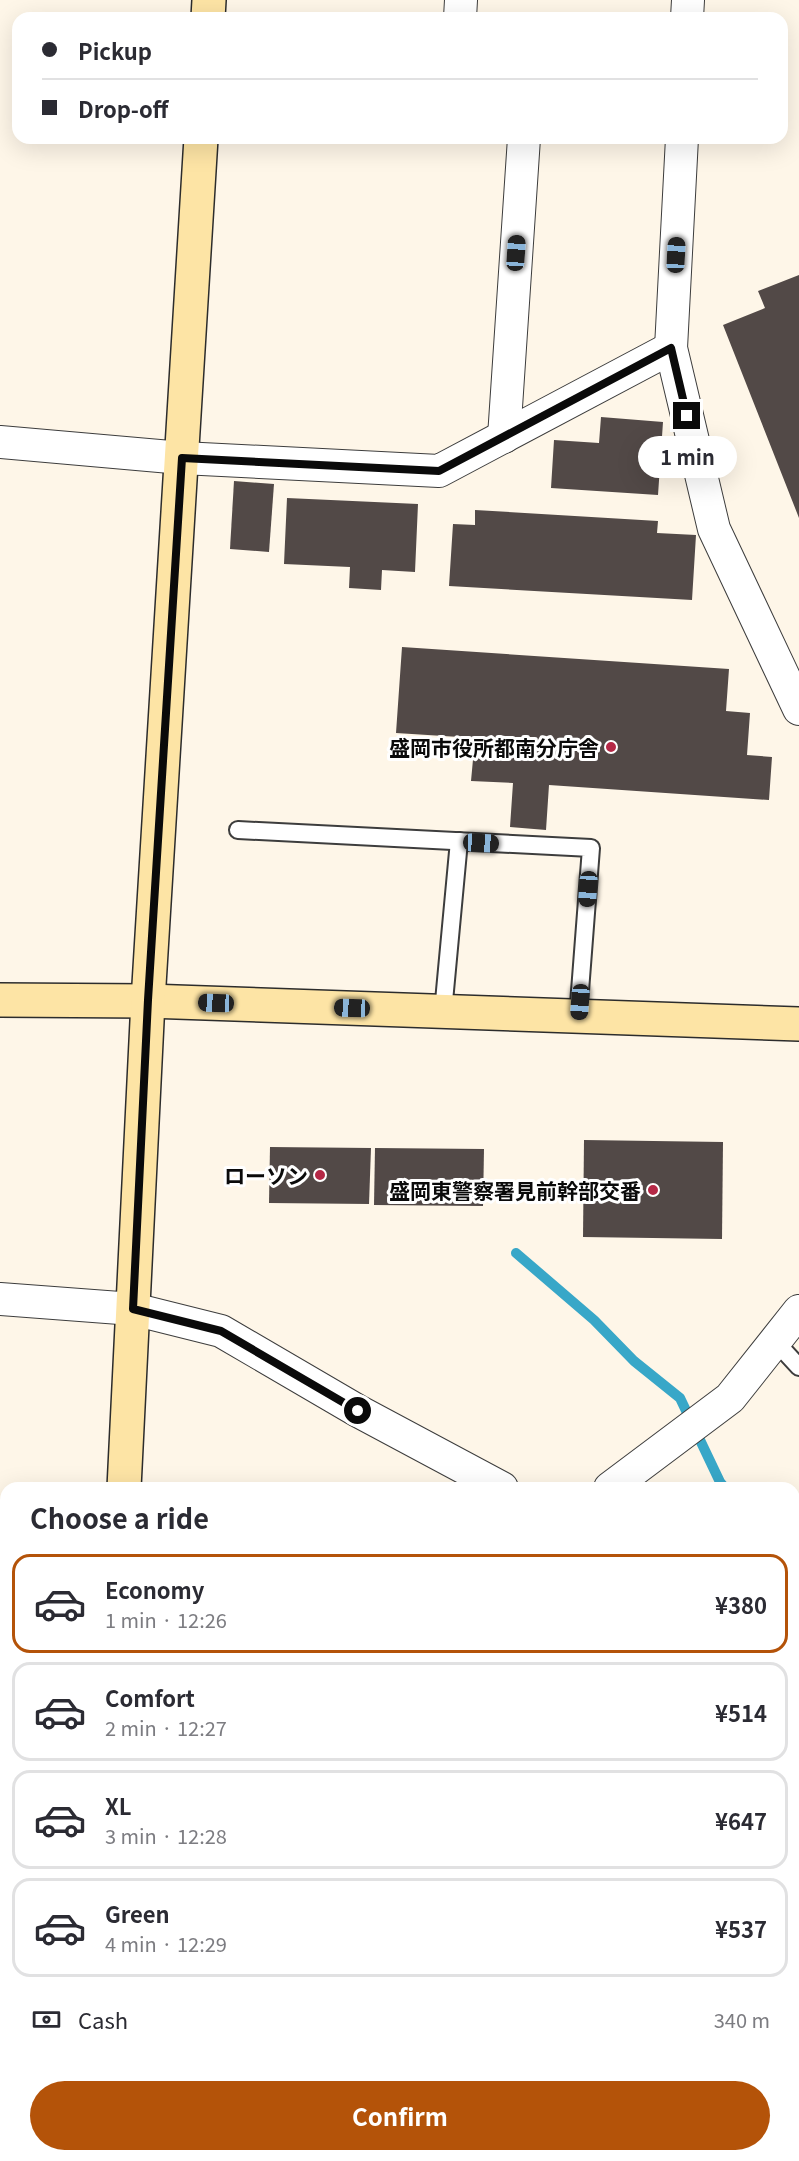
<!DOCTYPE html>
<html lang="en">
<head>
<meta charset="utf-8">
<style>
	:root { --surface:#fff; --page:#f7f7f7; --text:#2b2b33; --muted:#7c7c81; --line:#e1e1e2; --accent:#b45309 }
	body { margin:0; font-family:Georgia,"Noto Sans JP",serif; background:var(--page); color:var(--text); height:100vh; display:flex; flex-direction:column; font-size:22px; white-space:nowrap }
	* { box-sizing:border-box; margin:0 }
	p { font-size:20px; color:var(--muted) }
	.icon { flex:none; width:33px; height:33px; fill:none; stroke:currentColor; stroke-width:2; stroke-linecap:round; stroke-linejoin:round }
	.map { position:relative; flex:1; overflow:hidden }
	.sheet { position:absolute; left:0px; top:1482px; width:800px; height:680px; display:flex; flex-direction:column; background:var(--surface); border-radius:18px 18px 0 0; box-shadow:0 6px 24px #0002 }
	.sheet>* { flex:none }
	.guide { position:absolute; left:12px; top:12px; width:776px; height:132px; border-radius:18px; box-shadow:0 6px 24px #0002; display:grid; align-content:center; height:132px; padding:0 30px; background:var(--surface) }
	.end { position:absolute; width:27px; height:27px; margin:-14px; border:8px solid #0a0a0a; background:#fff; box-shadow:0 0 0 3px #fff }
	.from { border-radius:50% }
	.bubble { position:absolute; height:42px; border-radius:21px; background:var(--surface); box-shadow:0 6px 24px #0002; font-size:20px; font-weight:700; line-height:42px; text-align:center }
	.car { position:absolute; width:18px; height:36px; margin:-18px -9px; border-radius:8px; box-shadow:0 0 4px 2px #0007; background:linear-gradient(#222 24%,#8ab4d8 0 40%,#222 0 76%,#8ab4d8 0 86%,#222 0) }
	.guide b { display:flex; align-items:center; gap:21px; height:57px; font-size:22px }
	.guide b+b { border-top:2px solid var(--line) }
	.guide i { width:15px; height:15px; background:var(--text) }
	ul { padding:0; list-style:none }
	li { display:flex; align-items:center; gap:18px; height:99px; margin:0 12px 9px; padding:0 18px; border:3px solid var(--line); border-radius:18px }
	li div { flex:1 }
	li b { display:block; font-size:22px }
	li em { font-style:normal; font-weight:700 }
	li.on { border-color:var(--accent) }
	li>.icon { width:54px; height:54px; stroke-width:1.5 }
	h2 { padding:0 30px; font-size:27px; line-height:72px }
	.pay { display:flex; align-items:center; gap:15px; height:66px; padding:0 30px; font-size:22px }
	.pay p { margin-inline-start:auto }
	.button { display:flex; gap:12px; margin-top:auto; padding:12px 30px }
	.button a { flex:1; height:69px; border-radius:36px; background:var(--accent); color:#fff; font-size:24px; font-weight:700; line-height:69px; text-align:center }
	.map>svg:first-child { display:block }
</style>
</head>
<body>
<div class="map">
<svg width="799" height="2161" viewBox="0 0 799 2161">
	<rect width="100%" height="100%" fill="#fef6e8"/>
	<!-- green -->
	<polygon fill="#d7e6b4" points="0,1914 6,1915 6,2156 90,2156 89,2161 0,2161"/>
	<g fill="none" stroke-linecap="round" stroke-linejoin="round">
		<!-- stream -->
		<g stroke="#38a7c8" stroke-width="10">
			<polyline points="516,1253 594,1320 634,1361 680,1398 720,1482 725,1488"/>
			<polyline points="794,1565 799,1570"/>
		</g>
	</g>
	<!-- building -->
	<g fill="#524947">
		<polygon points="799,275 799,518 723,325 765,308 758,291"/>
		<polygon points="601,417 663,422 658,495 551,488 554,440 599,443"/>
		<polygon points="234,481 274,484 269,552 230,549"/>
		<polygon points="287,498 418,504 415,572 382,570 381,590 349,588 350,567 284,564"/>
		<polygon points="475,510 658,521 657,533 696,535 692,600 449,586 453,524 475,525"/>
		<polygon points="402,647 729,669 726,711 750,713 747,755 772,757 769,800 549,785 546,830 510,827 513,783 471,781 475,738 396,733"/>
		<polygon points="584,1140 723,1142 722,1239 583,1237"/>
		<polygon points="270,1147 371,1148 369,1204 269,1203"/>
		<polygon points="375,1148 484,1149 483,1206 374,1205"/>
	</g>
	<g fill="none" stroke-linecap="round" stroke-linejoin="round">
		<!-- lane casing -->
		<g stroke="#3d3d3d" stroke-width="20">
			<g id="lane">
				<polyline points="238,830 591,848 578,1017"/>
				<polyline points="443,1012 459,841"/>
				<polyline points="775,1341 799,1367"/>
			</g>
		</g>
		<!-- street casing -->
		<g stroke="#3d3d3d" stroke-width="34">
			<g id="street">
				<polyline points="460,18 461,0"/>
				<polyline points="687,18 688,0"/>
				<polyline points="682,138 671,348 714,529 799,709"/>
				<polyline points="504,437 524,138"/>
				<polyline points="0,442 182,458 439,471 671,348"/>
				<polyline points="0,1299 133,1309 221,1331 358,1411 502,1488"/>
				<polyline points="610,1488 730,1398 799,1311"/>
				<polyline points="0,1541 6,1541"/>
				<polyline points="794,1785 799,1795"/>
				<polyline points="0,1883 6,1884"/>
				<polyline points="110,2161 110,2156"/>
				<polyline points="760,2161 761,2156"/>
			</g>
		</g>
		<!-- secondary casing -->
		<g stroke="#2c2c2c" stroke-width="36">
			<g id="secondary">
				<polyline points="208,18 209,0"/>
				<polyline points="0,1000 148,1001 799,1024"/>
				<polyline points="124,1488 148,1001 201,138"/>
			</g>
		</g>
		<!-- lane -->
		<use href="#lane" stroke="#fff" stroke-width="16"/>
		<!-- street -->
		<use href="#street" stroke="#fff" stroke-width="32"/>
		<!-- secondary -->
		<use href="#secondary" stroke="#fde4a5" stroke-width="33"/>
	</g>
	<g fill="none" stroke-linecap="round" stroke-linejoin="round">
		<!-- route -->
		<polyline stroke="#0a0a0a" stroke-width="8" points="358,1411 221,1331 133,1309 148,1000 182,458 439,471 671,348 687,416"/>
	</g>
	<!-- markers -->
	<g fill="#b52846" stroke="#fff" stroke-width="2">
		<circle cx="611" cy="747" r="6"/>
		<circle cx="320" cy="1175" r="6"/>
		<circle cx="653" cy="1190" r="6"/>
	</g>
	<g text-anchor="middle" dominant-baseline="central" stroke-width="6" stroke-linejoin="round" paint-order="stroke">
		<!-- poi labels -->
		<g font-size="21" font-weight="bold" fill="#0a0a0a" stroke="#fff" text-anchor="end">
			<text x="599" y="747">盛岡市役所都南分庁舎</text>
			<text x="308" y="1175">ローソン</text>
			<text x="641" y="1190">盛岡東警察署見前幹部交番</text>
		</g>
	</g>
</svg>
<i class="end from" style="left:358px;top:1411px"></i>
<i class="end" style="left:687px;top:416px"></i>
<div class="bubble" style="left:638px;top:436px;width:99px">1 min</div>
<i class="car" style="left:516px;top:253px;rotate:4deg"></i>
<i class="car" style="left:676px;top:255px;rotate:3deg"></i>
<i class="car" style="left:481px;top:843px;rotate:93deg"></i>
<i class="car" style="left:588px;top:889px;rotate:184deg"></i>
<i class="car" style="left:580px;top:1002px;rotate:184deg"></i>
<i class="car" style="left:216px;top:1003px;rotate:272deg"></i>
<i class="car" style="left:352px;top:1008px;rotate:272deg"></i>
<div class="guide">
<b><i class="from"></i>Pickup</b>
<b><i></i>Drop-off</b>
</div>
<section class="sheet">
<h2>Choose a ride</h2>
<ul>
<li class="on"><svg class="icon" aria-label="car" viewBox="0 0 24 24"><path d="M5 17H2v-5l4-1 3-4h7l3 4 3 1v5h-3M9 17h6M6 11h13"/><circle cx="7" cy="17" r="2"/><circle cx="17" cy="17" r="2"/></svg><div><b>Economy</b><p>1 min · 12:26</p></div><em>¥380</em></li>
<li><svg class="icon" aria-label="car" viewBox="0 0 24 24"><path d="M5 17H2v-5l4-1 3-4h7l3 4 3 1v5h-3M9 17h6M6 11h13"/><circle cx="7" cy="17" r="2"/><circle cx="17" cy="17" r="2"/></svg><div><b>Comfort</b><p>2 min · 12:27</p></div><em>¥514</em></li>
<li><svg class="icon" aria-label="car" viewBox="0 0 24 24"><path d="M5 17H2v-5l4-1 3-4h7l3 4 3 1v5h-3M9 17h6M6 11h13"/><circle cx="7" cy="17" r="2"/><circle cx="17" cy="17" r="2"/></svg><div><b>XL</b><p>3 min · 12:28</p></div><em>¥647</em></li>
<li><svg class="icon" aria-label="car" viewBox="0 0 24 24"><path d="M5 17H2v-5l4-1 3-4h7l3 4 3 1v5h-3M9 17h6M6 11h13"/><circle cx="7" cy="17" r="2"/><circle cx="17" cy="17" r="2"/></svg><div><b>Green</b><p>4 min · 12:29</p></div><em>¥537</em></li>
</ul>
<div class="pay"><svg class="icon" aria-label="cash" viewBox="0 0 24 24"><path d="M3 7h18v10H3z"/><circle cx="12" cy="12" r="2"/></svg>Cash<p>340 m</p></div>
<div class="button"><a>Confirm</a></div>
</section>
</div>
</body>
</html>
